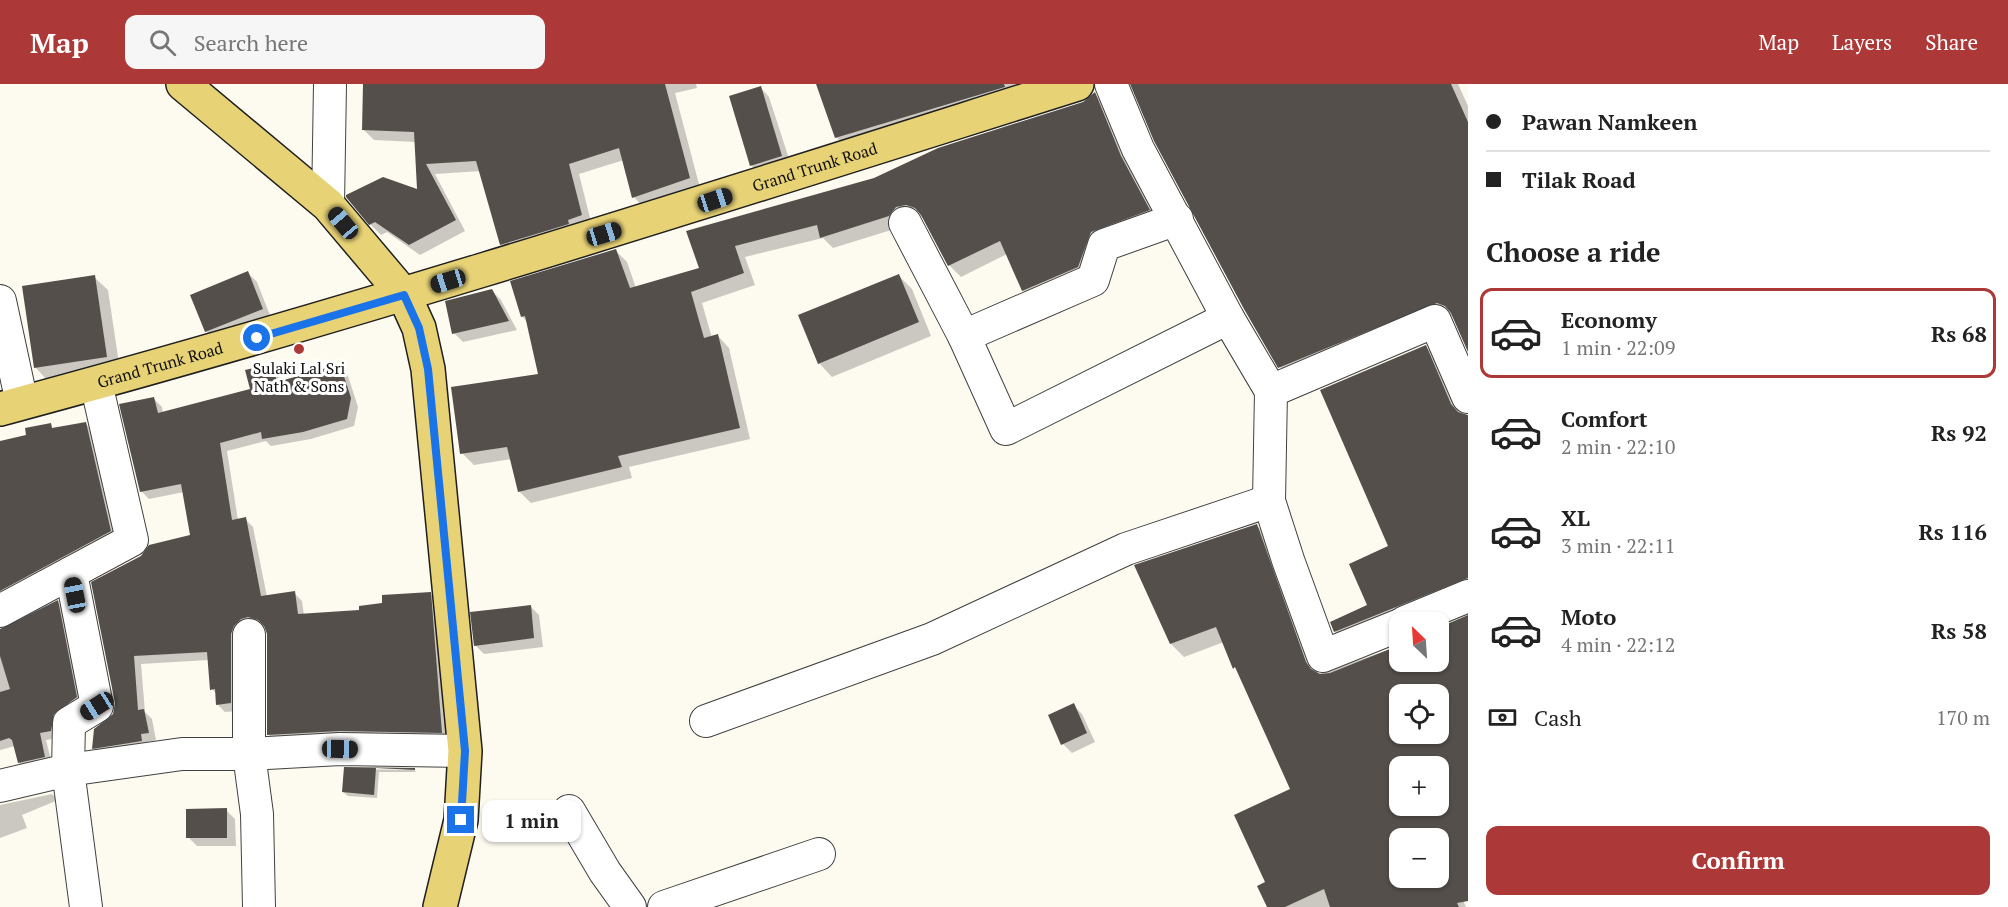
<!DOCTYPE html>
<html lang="en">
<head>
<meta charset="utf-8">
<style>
	:root { --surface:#fff; --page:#f6f6f6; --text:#222; --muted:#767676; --line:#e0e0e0; --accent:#ac3837 }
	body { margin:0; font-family:"PT Serif",serif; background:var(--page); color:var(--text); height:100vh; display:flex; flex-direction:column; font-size:22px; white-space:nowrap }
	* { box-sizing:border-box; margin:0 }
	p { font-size:20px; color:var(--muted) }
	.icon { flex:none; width:33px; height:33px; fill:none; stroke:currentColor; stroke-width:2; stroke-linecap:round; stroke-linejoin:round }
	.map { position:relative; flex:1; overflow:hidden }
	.drawer { display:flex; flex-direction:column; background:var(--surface); width:540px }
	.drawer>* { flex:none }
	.hud { display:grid; align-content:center; height:132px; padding:0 18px; background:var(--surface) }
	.needle { width:39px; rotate:335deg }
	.tools { position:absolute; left:1389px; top:528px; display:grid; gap:12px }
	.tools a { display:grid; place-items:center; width:60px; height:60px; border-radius:12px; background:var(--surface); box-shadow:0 2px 4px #0004; font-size:30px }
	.end { position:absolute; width:27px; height:27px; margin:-14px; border:8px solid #1a73e8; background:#fff; box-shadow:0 0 0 3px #fff }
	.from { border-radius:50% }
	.bubble { position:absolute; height:42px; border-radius:12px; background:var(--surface); box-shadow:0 2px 4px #0004; font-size:20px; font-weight:800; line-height:42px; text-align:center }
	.car { position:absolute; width:18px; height:36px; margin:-18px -9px; border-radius:8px; box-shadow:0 0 4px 2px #0007; background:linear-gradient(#222 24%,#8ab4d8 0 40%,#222 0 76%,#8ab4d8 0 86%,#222 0) }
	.hud b { display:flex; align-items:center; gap:21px; height:57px; font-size:22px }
	.hud b+b { border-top:2px solid var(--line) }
	.hud i { width:15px; height:15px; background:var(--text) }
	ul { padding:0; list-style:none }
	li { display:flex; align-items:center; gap:18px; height:90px; margin:0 12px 9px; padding:0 6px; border:3px solid transparent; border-radius:12px }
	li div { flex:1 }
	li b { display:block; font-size:22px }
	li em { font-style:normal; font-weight:800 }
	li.selected { border-color:var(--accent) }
	li>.icon { width:54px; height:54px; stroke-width:1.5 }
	h2 { padding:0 18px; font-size:27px; line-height:72px }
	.pay { display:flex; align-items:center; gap:15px; height:66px; padding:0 18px; font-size:22px }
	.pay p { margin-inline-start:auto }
	.primary-button { display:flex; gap:12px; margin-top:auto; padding:12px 18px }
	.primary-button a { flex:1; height:69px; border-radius:12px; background:var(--accent); color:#fff; font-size:24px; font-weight:800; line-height:69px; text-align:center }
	header { display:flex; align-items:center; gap:36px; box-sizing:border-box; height:84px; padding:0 30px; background:var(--accent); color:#fff }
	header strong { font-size:28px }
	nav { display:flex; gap:33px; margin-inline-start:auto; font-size:21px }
	.search { width:420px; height:54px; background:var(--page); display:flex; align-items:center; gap:15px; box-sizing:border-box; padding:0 21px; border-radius:12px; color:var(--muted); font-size:22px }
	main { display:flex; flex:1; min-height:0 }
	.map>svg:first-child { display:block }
</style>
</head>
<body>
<header>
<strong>Map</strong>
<div class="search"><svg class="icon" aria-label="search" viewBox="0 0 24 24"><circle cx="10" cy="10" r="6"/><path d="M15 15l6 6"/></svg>Search here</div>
<nav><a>Map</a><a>Layers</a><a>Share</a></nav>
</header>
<main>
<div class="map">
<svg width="1468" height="823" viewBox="0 0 1468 823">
	<rect width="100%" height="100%" fill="#fdfbf0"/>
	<!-- shadow -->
	<g fill="#0003" fill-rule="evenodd">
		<polygon points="376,0 696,0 697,4 675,9 700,104 644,124 634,113 624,76 579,90 592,142 512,171 501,160 481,87 435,90 465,147 420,171 387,148 381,151 370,140 419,107 416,58 374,56 363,45"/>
		<polygon points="818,0 1051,0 850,67 836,53"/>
		<polygon points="1133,0 1458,0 1468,22 1468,59 1444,71 1450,84 1468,77 1468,267 1452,232 1442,233 1293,297 1280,283"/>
		<polygon points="760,3 769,13 791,81 761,91 752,82 731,13"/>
		<polygon points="1095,10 1106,21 1160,137 1090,194 1034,218 1023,207 1007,170 961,193 949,181 924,134 919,132 901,143 833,164 823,154 745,173 755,201 702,219 712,254 718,252 729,264 750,355 629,383 632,394 531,419 519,407 512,375 474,381 462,369 540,291 527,238 522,232 615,166 627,178 636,204 700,185 688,148 874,95 1083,19"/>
		<polygon points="248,189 257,198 271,234 215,256 206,247"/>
		<polygon points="898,191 912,205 931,252 832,293 819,279"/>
		<polygon points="94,193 108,206 120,286 48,297 35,283"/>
		<polygon points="492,207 501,216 517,246 463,258 454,249"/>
		<polygon points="1425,262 1439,276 1463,331 1468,332 1468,511 1348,561 1335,548 1369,522 1390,463"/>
		<polygon points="272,281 280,289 282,298 339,281 347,289 358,323 354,342 311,355 271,362 266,357 227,367 238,436 245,435 253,443 267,513 294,509 302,517 304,531 361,527 430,510 438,517 449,656 276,658 268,650 268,550 266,543 257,540 238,627 225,628 217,620 217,610 212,605 209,576 141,580 145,628 152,635 156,656 148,658 149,665 101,672 93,664 114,631 116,619 93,499 192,452 184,408 149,415 141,407 154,315 162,323 163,330 251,306"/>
		<polygon points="86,340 94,348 118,455 0,518 0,358"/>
		<path d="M1257 442 1271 455 1318 590 1400 562V578H1438V546L1468 533V814L1463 816 1466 823H1269L1267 799 1292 706 1224 558 1184 573 1171 560ZM1400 610H1438V650H1400ZM1400 682H1438V722H1400ZM1400 754H1438V794H1400Z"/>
		<polygon points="58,518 65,526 84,621 58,654 46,656 52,680 27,686 19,679 15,662 0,666 0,546"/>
		<polygon points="530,522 539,531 543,563 484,570 475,561"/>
		<polygon points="1073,621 1082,630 1095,658 1072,669 1063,660 1050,631"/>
		<polygon points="345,685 414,686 416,688 379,688 377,714 348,712 343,708"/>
		<polygon points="52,710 58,716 22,731 27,744 0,754 0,721"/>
		<polygon points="226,726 235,735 236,762 197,762 188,753"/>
	</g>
	<!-- building -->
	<g fill="#554f4b" fill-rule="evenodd">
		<polygon points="363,0 665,0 690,94 632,114 619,64 569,80 582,131 568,136 569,140 500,161 476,77 426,80 456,136 409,161 375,138 369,141 346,113 346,111 383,93 417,105 414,48 362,46"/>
		<polygon points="816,0 1004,0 1005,3 835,54"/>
		<polygon points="1130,0 1451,0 1468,38 1468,268 1451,229 1445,222 1437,219 1278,284 1244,225 1154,57"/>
		<polygon points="761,2 782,72 750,82 729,12"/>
		<polygon points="1095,8 1121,72 1150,126 1091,148 1078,183 1022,207 1000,157 948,182 921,131 915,124 906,121 896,123 889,132 820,154 817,141 735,162 744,189 691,208 704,254 718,250 740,344 618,372 622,383 518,408 507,363 460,370 451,303 538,290 525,232 521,233 510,197 616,165 630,204 699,184 686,147 874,94 938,64 1083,18"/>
		<polygon points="248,187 263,225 205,248 190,211"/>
		<polygon points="899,190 919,238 818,280 798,231"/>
		<polygon points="95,191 107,273 34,284 22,202"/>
		<polygon points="492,205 509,237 452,250 445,217"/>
		<polygon points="1426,261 1451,320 1458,328 1468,331 1468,494 1334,548 1330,538 1367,521 1349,480 1388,462 1320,306"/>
		<polygon points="272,280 277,298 340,280 351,314 347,335 303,348 262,355 261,348 220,359 232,436 246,433 261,512 295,507 298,530 359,526 359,522 382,519 382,511 431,508 442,649 340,647 267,651 267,550 264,542 258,536 248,533 241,535 234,542 231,550 231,619 216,621 215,605 210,606 207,568 134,572 138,626 144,625 149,649 141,650 142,657 92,665 94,645 113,630 115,619 91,498 141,472 149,461 190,451 181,400 140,408 119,320 154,313 158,329 250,305 245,286"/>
		<polygon points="86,338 111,447 0,507 0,357 26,351 25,344 51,339 52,344"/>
		<path d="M1257 440 1306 578 1311 585 1320 590 1330 589 1400 561V578H1438V544L1468 531V817L1457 819 1459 823H1330L1324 805 1285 823H1267L1257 802 1265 798 1234 731 1290 705 1235 583 1233 585 1216 543 1170 560 1134 481ZM1400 610H1438V650H1400ZM1400 682H1438V722H1400ZM1400 754H1438V794H1400Z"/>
		<polygon points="58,516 77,613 54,630 51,647 40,649 45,673 18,679 12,656 9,654 0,657 0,608 10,605 0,572 0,545"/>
		<polygon points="531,521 534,554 474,562 470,528"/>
		<polygon points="1074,619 1087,649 1061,661 1048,631"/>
		<polygon points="344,683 415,684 415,686 376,684 374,711 342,708"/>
		<polygon points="227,724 227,754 186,754 186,725"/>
	</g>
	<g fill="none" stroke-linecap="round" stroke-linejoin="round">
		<!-- minor casing -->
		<g stroke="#414141" stroke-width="34">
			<g id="minor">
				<polyline points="1111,0 1138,65 1228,234 1271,307 1269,417 1288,476 1323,572 1400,541"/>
				<polyline points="328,121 330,0"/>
				<polyline points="905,139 964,252 1006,345 1228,234"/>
				<polyline points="0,217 22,319"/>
				<polyline points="964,252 1093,196 1104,161 1177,135"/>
				<polyline points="1271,307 1435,237 1468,313"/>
				<polyline points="71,489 97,622 69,639 68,686 86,823"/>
				<polyline points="0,527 132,456 96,299"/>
				<polyline points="1405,538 1468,512"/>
				<polyline points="249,551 249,670 257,730 259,823"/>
				<polyline points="706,637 932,555 1126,465 1269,417"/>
				<polyline points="0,702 68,686 182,670 249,670 340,665 465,667"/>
				<polyline points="569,727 605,788 630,823"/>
				<polyline points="664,823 819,770"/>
			</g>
		</g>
		<!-- major casing -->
		<g stroke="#1f1f1f" stroke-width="36">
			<g id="major">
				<polyline points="183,0 328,121 404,211 419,244 428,285 465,667 461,736 440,823"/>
				<path id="s1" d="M0 325C362 228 719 113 1077 0"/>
			</g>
		</g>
		<!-- minor -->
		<use href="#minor" stroke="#fff" stroke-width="32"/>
		<!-- major -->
		<use href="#major" stroke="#e7d276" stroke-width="33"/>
	</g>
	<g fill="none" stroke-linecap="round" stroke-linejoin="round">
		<!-- route -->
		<polyline stroke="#1a73e8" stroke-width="8" points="257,254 404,211 419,244 428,285 465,667 461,736"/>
	</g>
	<!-- markers -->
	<circle fill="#ac3837" stroke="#fff" stroke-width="2" cx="299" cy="265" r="6"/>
	<g text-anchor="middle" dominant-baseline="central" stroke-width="6" stroke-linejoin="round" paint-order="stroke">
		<!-- street labels -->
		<g font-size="16" fill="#0e0e0e" stroke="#fff">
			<text stroke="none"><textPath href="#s1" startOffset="850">Grand Trunk Road</textPath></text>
			<text stroke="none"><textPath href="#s1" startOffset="166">Grand Trunk Road</textPath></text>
		</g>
		<!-- poi labels -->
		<g font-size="16" fill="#0e0e0e" stroke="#fff">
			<text x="299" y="284">Sulaki Lal Sri<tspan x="299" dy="18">Nath &amp; Sons</tspan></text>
		</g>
	</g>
</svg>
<div class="tools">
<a><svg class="needle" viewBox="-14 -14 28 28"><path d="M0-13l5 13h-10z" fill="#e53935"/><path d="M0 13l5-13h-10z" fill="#767676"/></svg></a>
<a><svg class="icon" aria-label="locate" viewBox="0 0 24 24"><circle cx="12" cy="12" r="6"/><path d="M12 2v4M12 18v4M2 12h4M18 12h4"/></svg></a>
<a>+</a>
<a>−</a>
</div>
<i class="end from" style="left:257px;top:254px"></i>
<i class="end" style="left:461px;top:736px"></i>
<div class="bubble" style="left:482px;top:716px;width:99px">1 min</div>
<i class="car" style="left:715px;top:116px;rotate:72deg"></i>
<i class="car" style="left:343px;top:139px;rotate:320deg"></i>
<i class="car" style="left:604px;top:150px;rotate:73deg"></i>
<i class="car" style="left:448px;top:197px;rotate:253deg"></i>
<i class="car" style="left:75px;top:511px;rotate:349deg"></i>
<i class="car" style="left:97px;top:622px;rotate:238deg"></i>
<i class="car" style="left:340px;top:665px;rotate:91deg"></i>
</div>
<section class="drawer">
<div class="hud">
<b><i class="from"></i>Pawan Namkeen</b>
<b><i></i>Tilak Road</b>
</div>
<h2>Choose a ride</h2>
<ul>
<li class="selected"><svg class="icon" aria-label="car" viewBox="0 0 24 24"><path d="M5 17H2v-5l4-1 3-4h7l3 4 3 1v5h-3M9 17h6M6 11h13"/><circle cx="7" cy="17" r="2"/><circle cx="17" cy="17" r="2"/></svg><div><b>Economy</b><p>1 min · 22:09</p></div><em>Rs 68</em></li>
<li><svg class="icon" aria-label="car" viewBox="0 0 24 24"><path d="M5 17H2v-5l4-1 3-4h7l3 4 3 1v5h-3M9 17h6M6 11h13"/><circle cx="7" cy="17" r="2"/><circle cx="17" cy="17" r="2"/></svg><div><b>Comfort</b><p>2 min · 22:10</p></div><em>Rs 92</em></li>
<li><svg class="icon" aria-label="car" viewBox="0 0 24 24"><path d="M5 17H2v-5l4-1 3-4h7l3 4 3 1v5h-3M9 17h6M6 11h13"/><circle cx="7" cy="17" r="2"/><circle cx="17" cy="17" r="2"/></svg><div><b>XL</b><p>3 min · 22:11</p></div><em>Rs 116</em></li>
<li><svg class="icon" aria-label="car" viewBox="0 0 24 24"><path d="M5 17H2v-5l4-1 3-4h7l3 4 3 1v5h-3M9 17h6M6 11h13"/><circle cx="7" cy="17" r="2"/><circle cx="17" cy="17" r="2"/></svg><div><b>Moto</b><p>4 min · 22:12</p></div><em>Rs 58</em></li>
</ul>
<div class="pay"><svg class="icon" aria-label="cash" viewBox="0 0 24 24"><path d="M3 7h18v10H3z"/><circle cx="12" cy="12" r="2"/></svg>Cash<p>170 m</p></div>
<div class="primary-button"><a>Confirm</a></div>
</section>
</main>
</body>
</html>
